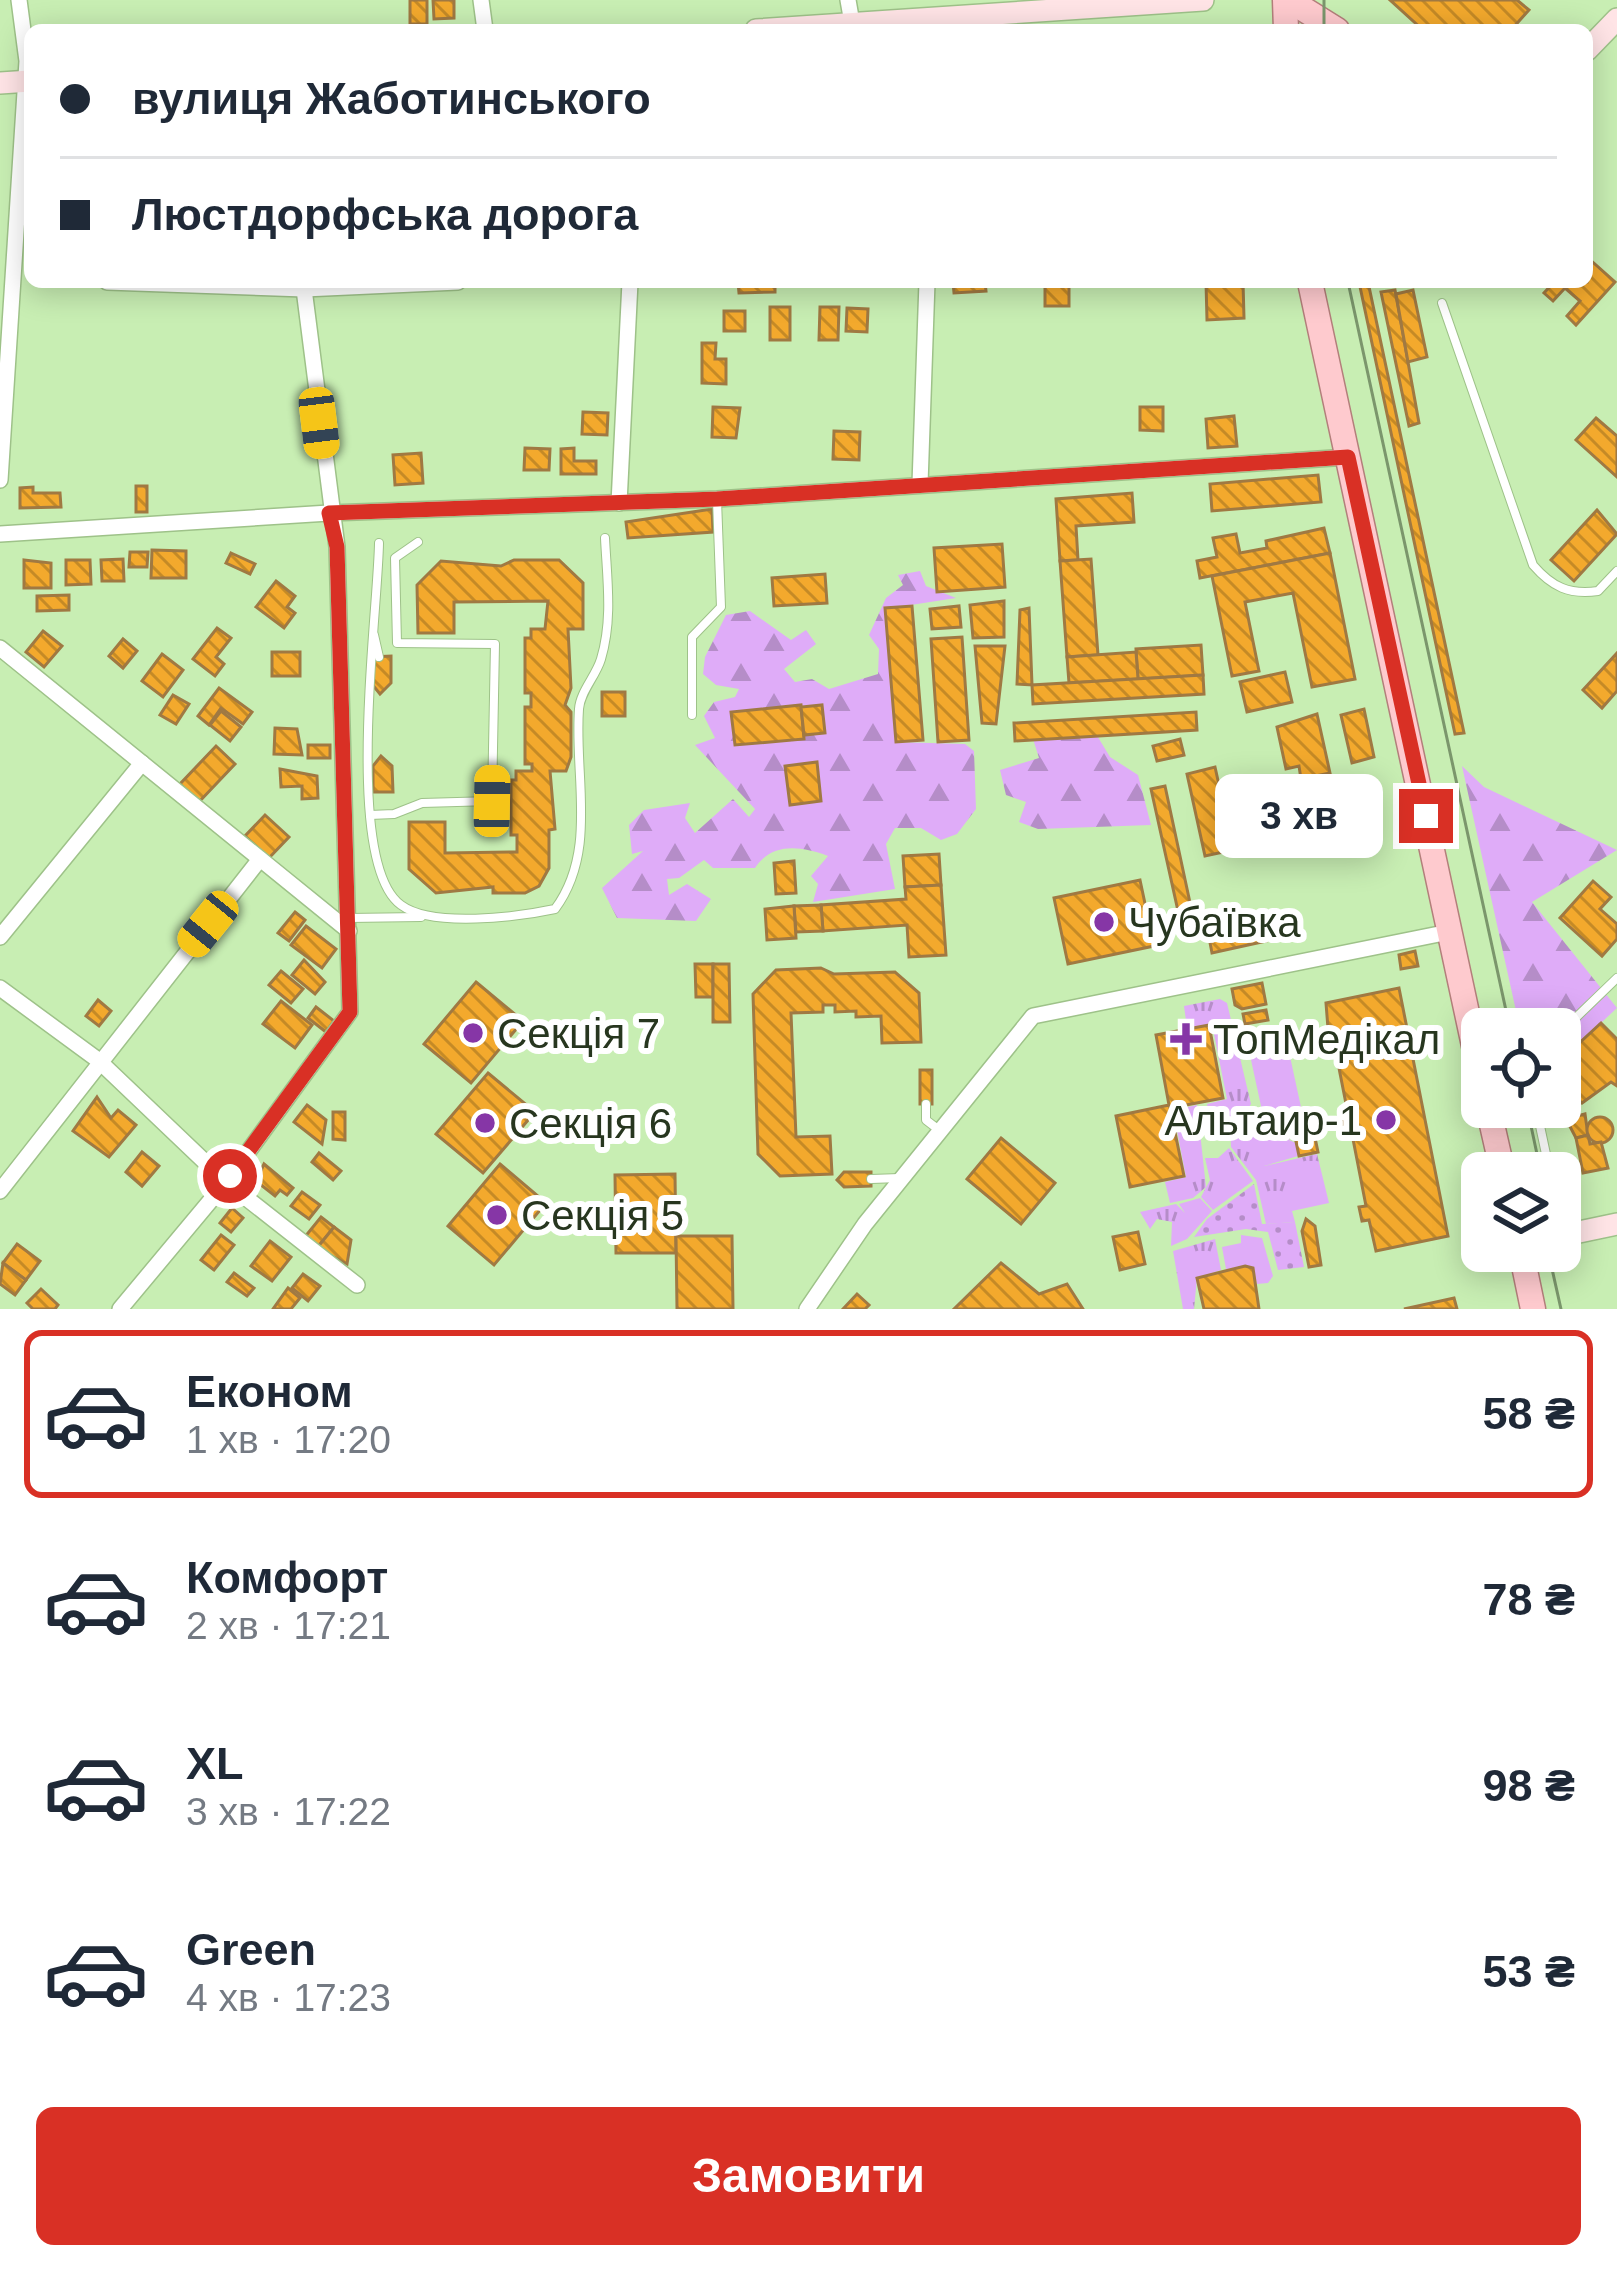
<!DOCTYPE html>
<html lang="uk">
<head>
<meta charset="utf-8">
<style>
	:root { --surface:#fff; --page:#f6f6f7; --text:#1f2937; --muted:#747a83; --line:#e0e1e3; --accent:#d93025 }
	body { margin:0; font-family:Arial,sans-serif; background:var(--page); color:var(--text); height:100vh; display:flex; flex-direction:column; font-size:45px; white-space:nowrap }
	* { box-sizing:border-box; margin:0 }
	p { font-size:39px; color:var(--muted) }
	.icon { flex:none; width:66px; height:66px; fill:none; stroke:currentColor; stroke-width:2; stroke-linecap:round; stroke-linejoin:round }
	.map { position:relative; height:1309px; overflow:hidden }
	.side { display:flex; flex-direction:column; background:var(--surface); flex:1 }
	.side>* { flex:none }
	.banner { position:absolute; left:24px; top:24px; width:1569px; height:264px; border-radius:18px; box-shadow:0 6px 30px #0003; display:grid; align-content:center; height:264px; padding:0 36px; background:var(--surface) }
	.buttons { position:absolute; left:1461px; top:1008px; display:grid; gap:24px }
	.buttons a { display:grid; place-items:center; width:120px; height:120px; border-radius:18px; background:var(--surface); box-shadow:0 6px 30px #0003; font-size:60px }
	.end { position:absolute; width:54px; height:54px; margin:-27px; border:15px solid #d93025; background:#fff; box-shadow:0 0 0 6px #fff }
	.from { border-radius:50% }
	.bubble { position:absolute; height:84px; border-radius:18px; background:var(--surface); box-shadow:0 6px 30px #0003; font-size:39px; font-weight:800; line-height:84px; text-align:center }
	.car { position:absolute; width:36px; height:72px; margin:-36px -18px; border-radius:15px; box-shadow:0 0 9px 3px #0007; background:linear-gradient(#f5c518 24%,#345 0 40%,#f5c518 0 76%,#345 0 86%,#f5c518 0) }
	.banner b { display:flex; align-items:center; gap:42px; height:114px; font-size:45px }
	.banner b+b { border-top:3px solid var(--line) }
	.banner i { width:30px; height:30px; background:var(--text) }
	ul { padding:21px 0 0; list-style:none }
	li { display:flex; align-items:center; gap:36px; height:168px; margin:0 24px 18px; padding:0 12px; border:6px solid transparent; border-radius:18px }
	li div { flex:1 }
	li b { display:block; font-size:45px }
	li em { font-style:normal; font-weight:800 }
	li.on { border-color:var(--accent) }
	li>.icon { width:108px; height:108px; stroke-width:1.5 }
	.action { display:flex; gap:24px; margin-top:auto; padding:24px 36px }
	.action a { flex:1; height:138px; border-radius:18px; background:var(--accent); color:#fff; font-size:48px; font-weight:800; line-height:138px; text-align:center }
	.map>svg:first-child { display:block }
</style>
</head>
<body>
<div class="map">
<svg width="1617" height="1309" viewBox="0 0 1617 1309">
	<defs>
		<pattern id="grass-tufts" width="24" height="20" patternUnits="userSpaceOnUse" patternTransform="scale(3)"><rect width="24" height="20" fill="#dfacf8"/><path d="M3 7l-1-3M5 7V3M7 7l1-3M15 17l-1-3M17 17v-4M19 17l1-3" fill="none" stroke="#b58dc8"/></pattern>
		<pattern id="forest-firs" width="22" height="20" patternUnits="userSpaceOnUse" patternTransform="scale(3)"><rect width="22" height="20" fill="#dfacf8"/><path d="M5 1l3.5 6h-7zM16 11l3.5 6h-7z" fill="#b58dc8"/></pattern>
		<pattern id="park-dots" width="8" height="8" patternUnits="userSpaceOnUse" patternTransform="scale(3)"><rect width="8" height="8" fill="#dfacf8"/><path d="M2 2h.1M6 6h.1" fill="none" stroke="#b58dc8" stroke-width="1.8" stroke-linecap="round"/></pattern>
		<pattern id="building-back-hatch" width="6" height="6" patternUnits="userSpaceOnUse" patternTransform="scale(3)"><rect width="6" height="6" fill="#f3a92d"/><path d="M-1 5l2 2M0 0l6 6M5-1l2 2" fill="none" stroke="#c58a26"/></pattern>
	</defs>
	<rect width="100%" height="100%" fill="#c8eeb3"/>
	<!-- grass -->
	<g fill="url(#grass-tufts)">
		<polygon points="1220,999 1227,1003 1251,1104 1243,1116 1211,1122 1207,1104 1227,1099 1212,1024 1187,1028 1184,1006"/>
		<polygon points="1197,1105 1206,1187 1193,1198 1170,1203 1165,1182 1186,1177 1173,1110"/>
		<polygon points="1248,1117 1262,1136 1293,1130 1289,1140 1296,1143 1298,1156 1264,1166 1317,1154 1329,1203 1292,1211 1295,1222 1266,1224 1256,1180 1231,1147 1230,1121"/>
		<polygon points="1229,1148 1253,1181 1213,1210 1201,1197 1210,1180 1205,1158 1218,1158"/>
		<polygon points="1200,1198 1212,1211 1187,1239 1171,1246 1172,1222 1157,1219 1150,1229 1140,1212 1176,1204 1185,1213 1179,1204"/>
		<polygon points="1241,1235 1262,1238 1273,1276 1268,1283 1257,1284 1253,1268 1226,1269 1222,1247 1241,1243"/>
		<polygon points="1215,1239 1221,1270 1197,1278 1194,1309 1183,1309 1173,1251"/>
	</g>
	<!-- forest -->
	<g fill="url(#forest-firs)">
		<path d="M920 571 926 586 956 598 885 609 896 742 965 744 974 751 976 809 957 834 941 840 921 828H895L886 844 895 889 813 902 818 884 811 876 828 856C801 846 772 842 755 868H713L704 860 679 878 667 879 669 895 687 884 711 899 696 921 617 918 602 888 643 851 632 854 629 825 644 810 690 803 685 818 695 833 733 799 749 817 755 809 695 745 715 738 704 716 714 702 735 697 739 689 716 685 703 674 705 657 726 615 750 611 791 640 806 630 816 644 784 669 795 682 812 679 829 689 878 674 879 649 869 635 886 598 903 585 898 575Z"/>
		<polygon points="1093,729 1110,757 1138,775 1151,825 1038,829 1019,822 1026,802 1006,795 1000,770 1039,758 1033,739"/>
		<polygon points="1462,766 1484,787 1617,850 1532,902 1617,1008 1560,1061 1560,1029 1520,1029"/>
	</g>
	<!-- park -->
	<polygon fill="url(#park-dots)" points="1254,1184 1262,1224 1295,1222 1304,1267 1278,1270 1268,1232 1246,1229 1194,1237 1207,1219"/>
	<!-- garden -->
	<polygon fill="#dfacf8" points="1286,1038 1304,1121 1266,1129 1248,1046"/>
	<!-- building -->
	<g fill="url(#building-back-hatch)" stroke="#a07942" stroke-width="3">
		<rect x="410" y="0" width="17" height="24"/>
		<polygon points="433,0 454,0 454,18 434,19"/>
		<polygon points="1390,0 1517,0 1529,10 1511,30 1423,30"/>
		<polygon points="1587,257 1615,282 1576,325 1567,316 1580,301 1565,288 1553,301 1544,293 1554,282 1587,282"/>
		<polygon points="738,282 775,282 775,292 739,293"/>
		<polygon points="953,282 985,282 986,291 954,293"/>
		<rect x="1045" y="282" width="24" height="24"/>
		<polygon points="1206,282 1243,282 1244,318 1207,320"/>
		<polygon points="1359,282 1368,282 1464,733 1455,734"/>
		<polygon points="1395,290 1419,423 1409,426 1381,292"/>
		<polygon points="1413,290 1427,357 1408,362 1396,294"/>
		<rect x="770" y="307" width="20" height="33"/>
		<polygon points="820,307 839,307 838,340 819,340"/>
		<polygon points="847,308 868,309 867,332 846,331"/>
		<rect x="724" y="311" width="21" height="20"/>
		<polygon points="702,343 716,343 715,359 726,359 726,384 702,383"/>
		<polygon points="713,407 740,408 736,438 712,437"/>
		<polygon points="1140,407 1163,407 1163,431 1140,430"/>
		<polygon points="583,412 608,413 607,435 582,434"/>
		<polygon points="1234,416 1237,446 1208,448 1206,419"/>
		<polygon points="1596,418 1617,436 1617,477 1576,440"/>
		<polygon points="834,431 860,432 859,460 833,459"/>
		<polygon points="525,448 550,449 549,470 524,470"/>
		<polygon points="574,448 574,461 596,461 596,474 561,474 561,449"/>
		<polygon points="421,453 423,483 395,485 393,455"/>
		<polygon points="1318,475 1321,502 1212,511 1210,484"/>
		<rect x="136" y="486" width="11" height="26"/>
		<polygon points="33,487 33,493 60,493 61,507 20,508 20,488"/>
		<polygon points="1132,493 1134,522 1076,526 1078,560 1060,561 1056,499"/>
		<polygon points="712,509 713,532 628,538 626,522"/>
		<polygon points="1597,510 1617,534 1574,581 1551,560"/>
		<polygon points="1324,528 1330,553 1200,578 1197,561 1217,557 1213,538 1236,534 1240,553 1267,548 1266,541"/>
		<polygon points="1002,544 1005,587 937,592 934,548"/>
		<polygon points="152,550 186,551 186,578 151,578"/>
		<polygon points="130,552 148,552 147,567 129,567"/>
		<polygon points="231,553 255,564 250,574 226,563"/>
		<polygon points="1330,553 1355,679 1312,687 1293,593 1245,602 1259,671 1232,676 1212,576"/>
		<polygon points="123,559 124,581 102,581 101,560"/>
		<polygon points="1091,559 1098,655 1067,657 1060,561"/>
		<polygon points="24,560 51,563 51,588 24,588"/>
		<polygon points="66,560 90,560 91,584 66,585"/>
		<polygon points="514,560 559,560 583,583 583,629 568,629 571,688 565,705 571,712 571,757 566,771 550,771 555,829 549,830 549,868 539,886 525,893 493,893 493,887 436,893 409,869 409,822 445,822 445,853 517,852 517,835 511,835 511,780 516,780 516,771 532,771 532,764 525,764 525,707 531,707 531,693 525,693 525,638 531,638 531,629 545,629 548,601 454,602 454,633 418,633 417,585 441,561 501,566"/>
		<polygon points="825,574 827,603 774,606 772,578"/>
		<polygon points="276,581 295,596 287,607 295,613 284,628 256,607"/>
		<polygon points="69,595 69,610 37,611 37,596"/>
		<polygon points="1004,601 1004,637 973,638 970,605"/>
		<polygon points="912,606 923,740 896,742 885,608"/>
		<polygon points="959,606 961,627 932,629 930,609"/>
		<polygon points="1029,608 1032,685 1017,684 1020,610"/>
		<polygon points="217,628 231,638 216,657 224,664 215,676 193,659"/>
		<polygon points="43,631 62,646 44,667 26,652"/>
		<polygon points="962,637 969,740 938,742 931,639"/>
		<polygon points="123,639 137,651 123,668 109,656"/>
		<polygon points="1201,645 1203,675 1138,679 1136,649"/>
		<polygon points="975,646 1005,646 996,724 982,723"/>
		<rect x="272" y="652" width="28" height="24"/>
		<polygon points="1136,652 1138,679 1069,683 1067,657"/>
		<polygon points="1617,653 1617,691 1602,708 1583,690"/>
		<polygon points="162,654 183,670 163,697 142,681"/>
		<polygon points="391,656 391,683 380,694 371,683 371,657"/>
		<polygon points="1285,672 1292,702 1247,712 1240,682"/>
		<polygon points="1203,675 1204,694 1033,704 1032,685"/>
		<polygon points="219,688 252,712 243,724 221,708 209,725 198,716"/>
		<rect x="602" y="692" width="23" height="24"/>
		<polygon points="173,695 189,704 176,724 160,715"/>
		<polygon points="801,705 804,739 735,745 731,712"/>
		<polygon points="822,705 825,733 804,735 801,707"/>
		<polygon points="1364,709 1374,757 1352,763 1341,715"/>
		<polygon points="221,711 241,727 230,741 210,725"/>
		<polygon points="1196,712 1197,730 1015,741 1014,723"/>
		<polygon points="1317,714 1330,773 1301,779 1299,766 1286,769 1277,727"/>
		<polygon points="275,728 297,729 302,755 274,754"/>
		<polygon points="1180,739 1184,755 1157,761 1153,746"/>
		<rect x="308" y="745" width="22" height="13"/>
		<polygon points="216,746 235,764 199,802 180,784"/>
		<polygon points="381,756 392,766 393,792 373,792 373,766"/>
		<polygon points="817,762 821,801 790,805 785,766"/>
		<polygon points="1215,767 1227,821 1254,815 1260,844 1205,856 1187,774"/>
		<polygon points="280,769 317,776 318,798 302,799 302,786 281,787"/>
		<polygon points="1165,786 1195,926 1182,929 1151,789"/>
		<polygon points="1302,813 1307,833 1281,839 1277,819"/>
		<polygon points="265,815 289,837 269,858 245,836"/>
		<polygon points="939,854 941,885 905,887 903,856"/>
		<polygon points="794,861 796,893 776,894 774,863"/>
		<polygon points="1140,880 1154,946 1068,964 1054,898"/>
		<polygon points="1593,881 1611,897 1600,909 1617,924 1617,939 1602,956 1560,918"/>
		<polygon points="941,885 946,955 909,957 907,925 823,931 821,905 906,899 905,887"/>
		<polygon points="821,905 823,931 796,932 794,906"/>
		<polygon points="794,906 796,938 767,940 765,909"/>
		<polygon points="295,912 305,920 289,941 278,933"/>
		<polygon points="1261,919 1266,941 1212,953 1208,932"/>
		<polygon points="306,926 336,949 322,968 291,945"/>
		<polygon points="1415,951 1418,966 1401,969 1399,955"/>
		<polygon points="304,960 325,982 315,994 292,975"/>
		<polygon points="695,964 713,964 713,997 696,997"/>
		<polygon points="713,964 729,964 730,1022 713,1022"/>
		<polygon points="821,968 834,974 895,972 919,993 921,1042 882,1043 881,1016 856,1017 856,1011 835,1012 835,1005 823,1005 823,1012 791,1013 796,1137 830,1136 832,1174 780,1176 758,1154 753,994 776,970"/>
		<polygon points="281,971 303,989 291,1003 269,985"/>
		<polygon points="476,982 523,1021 471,1083 424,1044"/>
		<polygon points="1262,983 1266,1004 1242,1009 1235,1005 1232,989"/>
		<polygon points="1399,988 1448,1236 1376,1251 1369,1220 1362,1221 1359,1207 1366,1206 1352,1134 1346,1135 1344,1127 1343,1120 1349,1119 1336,1053 1330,1054 1326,1003"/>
		<polygon points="98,1000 111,1011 99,1026 86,1016"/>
		<polygon points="281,1001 312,1025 295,1048 263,1024"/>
		<polygon points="316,1007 334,1021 326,1032 308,1018"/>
		<polygon points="1266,1010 1268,1020 1245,1024 1243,1014"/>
		<polygon points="1601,1023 1617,1039 1617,1086 1611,1082 1582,1103 1564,1088 1573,1081 1560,1072 1560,1061"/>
		<polygon points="1209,1025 1223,1098 1170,1108 1184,1176 1130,1187 1116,1116 1169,1105 1156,1035"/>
		<rect x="920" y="1070" width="12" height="34"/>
		<polygon points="488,1073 535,1112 483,1173 436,1134"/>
		<polygon points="97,1097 111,1118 118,1110 136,1125 109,1157 73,1131"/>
		<polygon points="307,1105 326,1120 322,1144 294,1122"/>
		<polygon points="333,1112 345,1112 345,1140 333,1139"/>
		<polygon points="1585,1114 1588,1135 1576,1138 1566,1119"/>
		<circle cx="1600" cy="1130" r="13"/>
		<polygon points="1313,1128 1318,1152 1299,1156 1294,1132"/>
		<polygon points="1588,1135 1590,1144 1601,1142 1608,1168 1583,1173 1576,1138"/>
		<polygon points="1001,1138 1055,1183 1021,1224 967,1179"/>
		<polygon points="142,1152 159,1166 142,1186 126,1172"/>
		<polygon points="319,1153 341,1171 333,1180 312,1162"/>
		<polygon points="264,1164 293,1188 287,1195 280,1190 275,1196 256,1181"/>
		<polygon points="500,1164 546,1203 494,1265 448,1226"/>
		<polygon points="844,1172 871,1172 871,1186 844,1187 837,1180"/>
		<polygon points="675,1174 676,1253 616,1253 615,1175"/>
		<polygon points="302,1192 320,1205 309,1219 291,1206"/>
		<polygon points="232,1208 243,1218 231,1232 220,1223"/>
		<polygon points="321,1217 334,1227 317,1248 304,1238"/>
		<polygon points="1306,1219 1315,1226 1321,1265 1309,1267 1302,1231"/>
		<polygon points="334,1227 351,1240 347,1264 317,1248"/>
		<polygon points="1138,1232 1145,1264 1120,1270 1113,1237"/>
		<polygon points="221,1235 234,1245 214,1270 201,1260"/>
		<polygon points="676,1236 732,1236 733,1309 677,1309"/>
		<polygon points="270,1241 291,1257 272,1281 251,1266"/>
		<polygon points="17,1244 40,1261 26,1280 3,1263"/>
		<polygon points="3,1263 26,1280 15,1295 0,1284"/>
		<polygon points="1001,1263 1039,1294 1067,1284 1083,1309 954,1309"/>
		<polygon points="1245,1266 1253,1268 1259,1309 1204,1309 1197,1278"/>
		<polygon points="234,1273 254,1288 247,1296 227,1282"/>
		<polygon points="303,1274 320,1286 308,1301 292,1288"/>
		<polygon points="288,1288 300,1298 291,1309 273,1309"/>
		<polygon points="41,1289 58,1305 55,1309 33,1309 27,1303"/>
		<polygon points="857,1294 869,1305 865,1309 843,1309"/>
		<polygon points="1454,1298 1457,1309 1404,1309"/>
	</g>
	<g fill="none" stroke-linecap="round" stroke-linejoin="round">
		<!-- lane casing -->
		<g stroke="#9ec289" stroke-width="10">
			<g id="lane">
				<path d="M1442 303 1533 565C1552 587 1569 595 1598 591L1617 571"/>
				<path d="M379 543C378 613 343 863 401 905 432 928 518 917 555 909 598 851 574 777 579 709 580 692 596 676 601 659 613 619 607 579 605 538"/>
				<polyline points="374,635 379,657"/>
				<polyline points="692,715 692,637 721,607 717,500"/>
				<polyline points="370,815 394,814 422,803 492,801 495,644 397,643 395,558 418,542"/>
				<polyline points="349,918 421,917"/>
				<polyline points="1560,1033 1617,978"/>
				<polyline points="926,1104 926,1120 939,1130"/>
				<polyline points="1536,1107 1550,1173"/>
				<polyline points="871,1179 900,1178"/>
			</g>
		</g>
		<!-- street casing -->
		<g stroke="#9ec289" stroke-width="18">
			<g id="street">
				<polyline points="481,0 485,30"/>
				<polyline points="848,0 852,23"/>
				<polyline points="107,282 304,289 458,282"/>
				<polyline points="0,480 27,61 19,0"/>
				<polyline points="920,484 927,282"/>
				<polyline points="619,503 630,282"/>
				<polyline points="0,534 329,513 717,499 1348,457"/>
				<polyline points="0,648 349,931"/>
				<polyline points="0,937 142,763"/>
				<polyline points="0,988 98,1060 226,1182 357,1285"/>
				<polyline points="0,1191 260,859"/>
				<polyline points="120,1309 226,1182 350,1012 337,547 304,289"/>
				<polyline points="807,1309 865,1224 1033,1016 1449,932"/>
			</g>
		</g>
		<!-- secondary casing -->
		<g stroke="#9ec289" stroke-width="24">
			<g id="secondary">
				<polyline points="756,30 1203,0"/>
				<polyline points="1587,50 1617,19"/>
				<polyline points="0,83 30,81"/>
				<polyline points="1560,1236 1617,1224"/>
			</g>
		</g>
		<!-- primary casing -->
		<g stroke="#b37f7b" stroke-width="27">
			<g id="primary">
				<polyline points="1285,0 1286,30"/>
				<polyline points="1289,0 1337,30"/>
				<polyline points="1310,282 1482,1083"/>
				<polyline points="1488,1107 1503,1173"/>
				<polyline points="1521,1251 1533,1309"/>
			</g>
		</g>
		<!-- lane -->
		<use href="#lane" stroke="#fff" stroke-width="8"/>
		<!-- street -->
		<use href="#street" stroke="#fff" stroke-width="15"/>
		<!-- secondary -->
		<use href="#secondary" stroke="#ffe4e6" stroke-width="21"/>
		<!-- primary -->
		<use href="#primary" stroke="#fecace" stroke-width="24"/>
		<!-- tram -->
		<g stroke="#7b966c" stroke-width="3">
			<polyline points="1324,30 1324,0"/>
			<polyline points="1348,282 1510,1029"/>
			<polyline points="1527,1107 1541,1173"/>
			<polyline points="1548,1251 1561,1309"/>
		</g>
	</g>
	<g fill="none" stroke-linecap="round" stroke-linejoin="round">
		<!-- route -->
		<polyline stroke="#d93025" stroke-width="15" points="230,1176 350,1012 337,547 329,513 717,499 1348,457 1426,816"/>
	</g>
	<!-- markers -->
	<g fill="#8636a6" stroke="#fff" stroke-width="4.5">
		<circle cx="1104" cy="922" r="12"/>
		<circle cx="473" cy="1033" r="12"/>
		<path d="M1180 1021h12v12h12v12h-12v12h-12v-12h-12v-12h12z"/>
		<circle cx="1386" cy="1120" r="12"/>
		<circle cx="485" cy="1123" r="12"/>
		<circle cx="497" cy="1215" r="12"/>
	</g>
	<g text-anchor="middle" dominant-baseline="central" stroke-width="12" stroke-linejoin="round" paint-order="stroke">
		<!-- poi labels -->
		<g font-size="42" fill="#27361f" stroke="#fff" text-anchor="start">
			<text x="1128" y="922">Чубаївка</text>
			<text x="497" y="1033">Секція 7</text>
			<text x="1213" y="1039">ТопМедікал</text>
			<text x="1362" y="1120" text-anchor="end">Альтаир-1</text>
			<text x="509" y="1123">Секція 6</text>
			<text x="521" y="1215">Секція 5</text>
		</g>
	</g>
</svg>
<div class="buttons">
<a><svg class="icon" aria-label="locate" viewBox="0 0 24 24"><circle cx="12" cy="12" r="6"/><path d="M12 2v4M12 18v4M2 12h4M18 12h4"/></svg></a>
<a><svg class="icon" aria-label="layers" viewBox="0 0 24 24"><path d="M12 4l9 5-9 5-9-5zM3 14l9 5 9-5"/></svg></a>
</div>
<i class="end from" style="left:230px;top:1176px"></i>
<i class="end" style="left:1426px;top:816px"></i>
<div class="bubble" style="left:1215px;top:774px;width:168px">3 хв</div>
<i class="car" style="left:319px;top:423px;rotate:173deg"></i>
<i class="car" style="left:492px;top:801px;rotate:1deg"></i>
<i class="car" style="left:208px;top:924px;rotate:219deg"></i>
<div class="banner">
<b><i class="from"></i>вулиця Жаботинського</b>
<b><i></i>Люстдорфська дорога</b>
</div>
</div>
<section class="side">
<ul>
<li class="on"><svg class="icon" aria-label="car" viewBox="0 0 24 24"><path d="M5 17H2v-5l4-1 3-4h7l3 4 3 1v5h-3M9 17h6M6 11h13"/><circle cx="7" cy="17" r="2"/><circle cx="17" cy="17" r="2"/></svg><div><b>Економ</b><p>1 хв · 17:20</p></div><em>58 ₴</em></li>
<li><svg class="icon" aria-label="car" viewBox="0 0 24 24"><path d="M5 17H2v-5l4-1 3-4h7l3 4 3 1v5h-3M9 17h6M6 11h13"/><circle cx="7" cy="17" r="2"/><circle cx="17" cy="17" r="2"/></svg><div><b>Комфорт</b><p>2 хв · 17:21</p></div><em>78 ₴</em></li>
<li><svg class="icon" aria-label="car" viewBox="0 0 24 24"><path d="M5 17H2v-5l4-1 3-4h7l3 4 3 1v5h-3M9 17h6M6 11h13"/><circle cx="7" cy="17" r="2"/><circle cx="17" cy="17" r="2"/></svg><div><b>XL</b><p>3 хв · 17:22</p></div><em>98 ₴</em></li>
<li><svg class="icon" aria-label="car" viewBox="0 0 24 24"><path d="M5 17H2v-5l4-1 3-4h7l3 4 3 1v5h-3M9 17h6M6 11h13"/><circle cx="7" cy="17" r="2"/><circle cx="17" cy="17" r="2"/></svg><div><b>Green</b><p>4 хв · 17:23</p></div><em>53 ₴</em></li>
</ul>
<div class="action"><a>Замовити</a></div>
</section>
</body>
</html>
